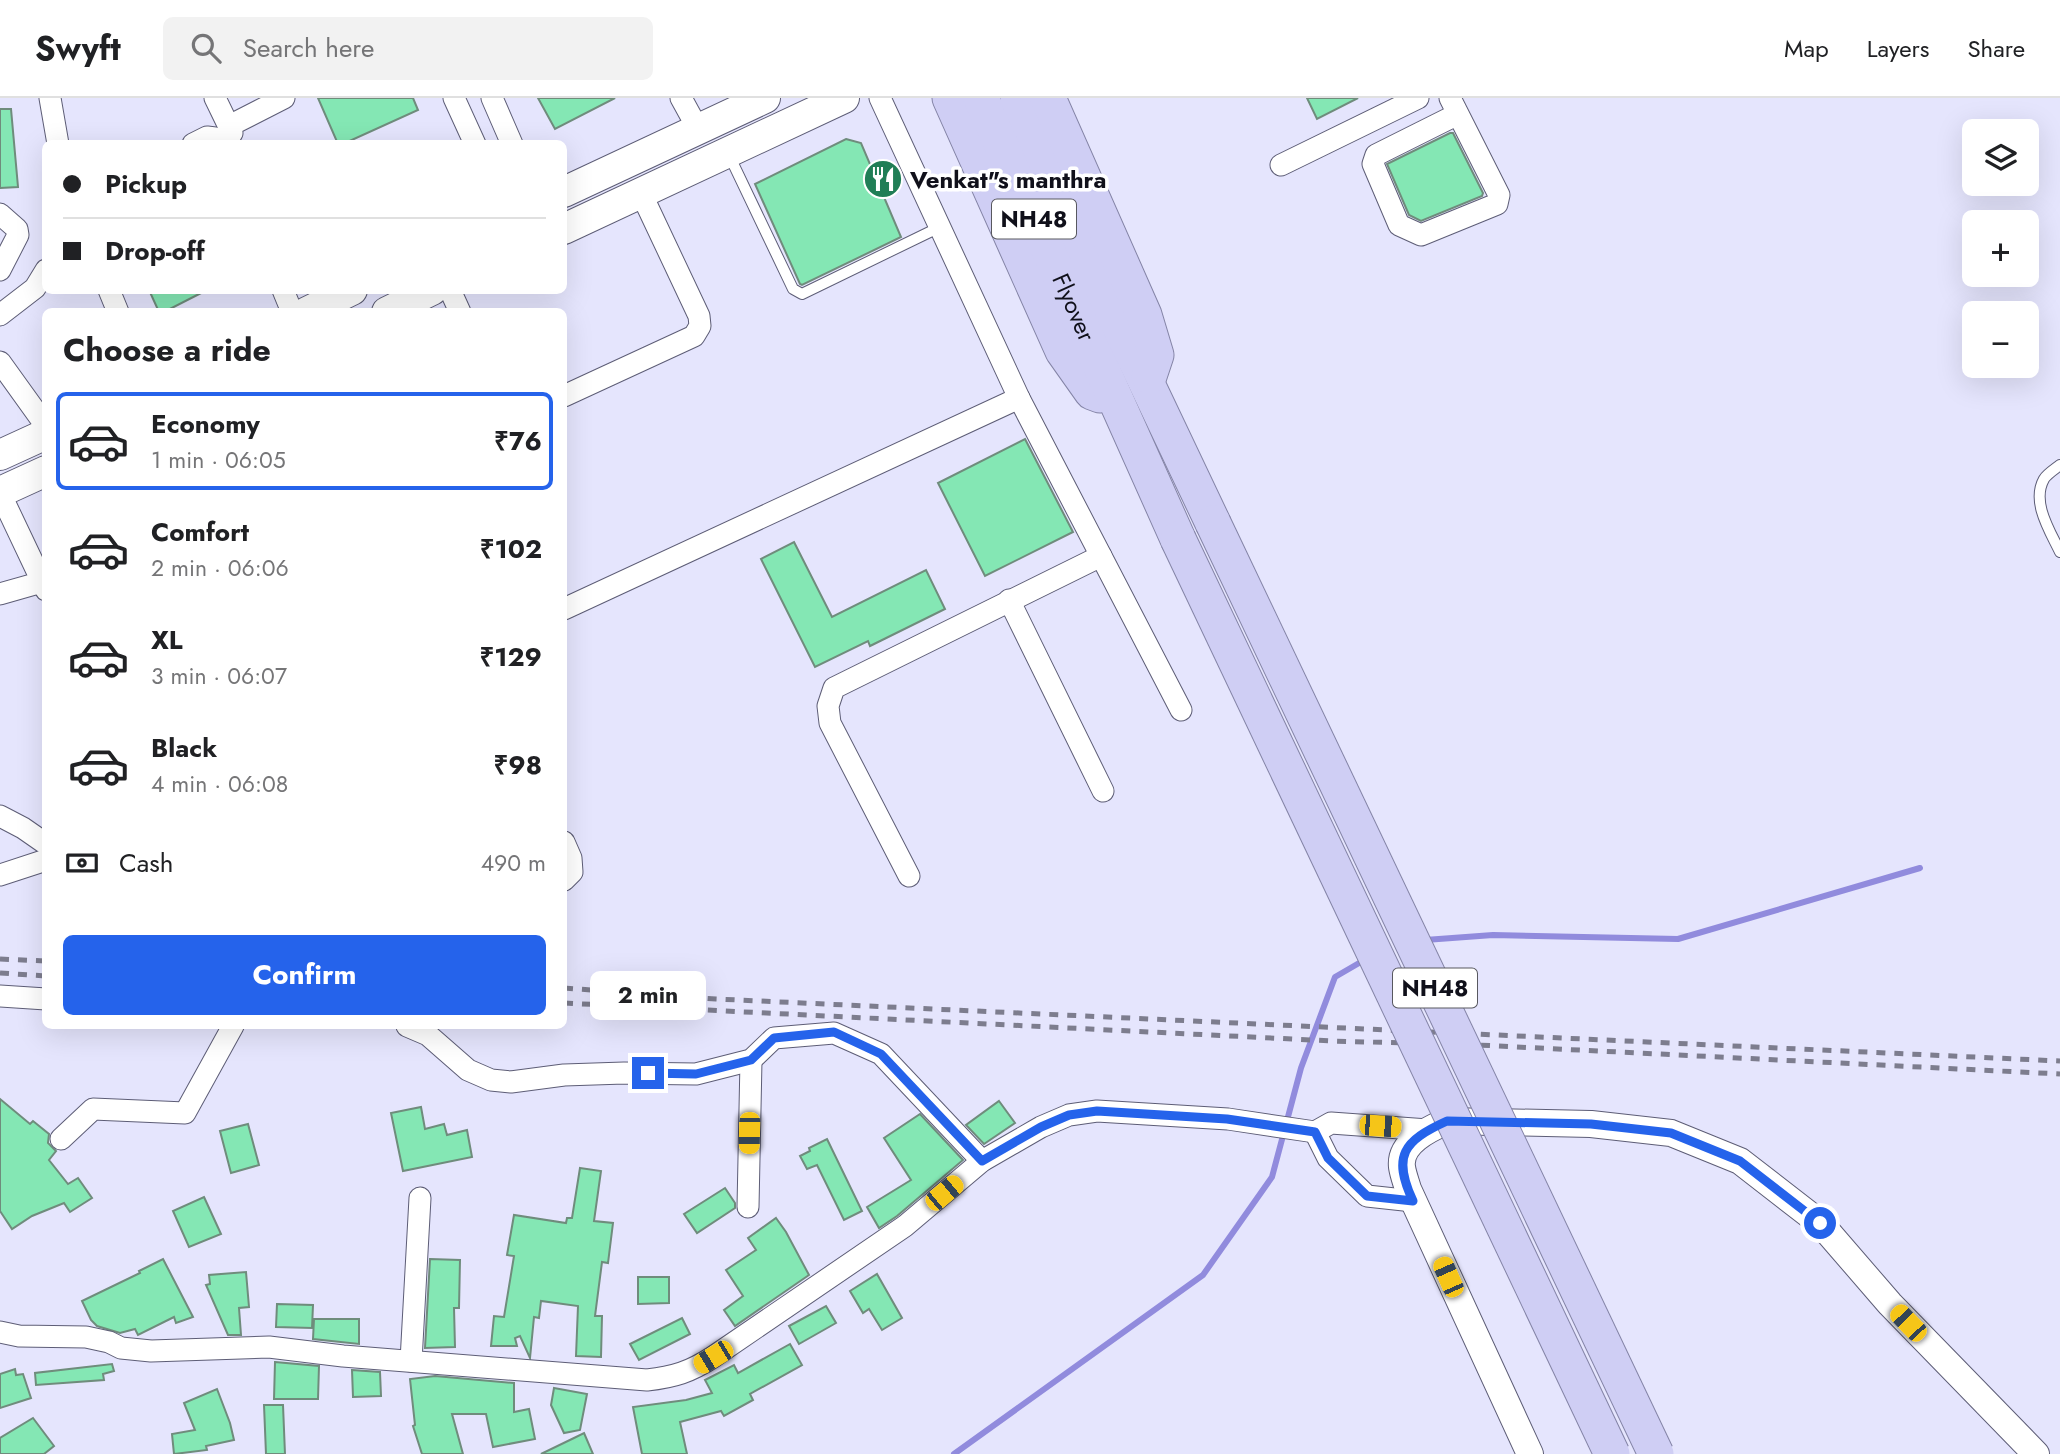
<!DOCTYPE html>
<html lang="en">
<head>
<meta charset="utf-8">
<style>
	:root { --surface:#fff; --page:#f2f2f2; --text:#202124; --muted:#757577; --line:#e0e0e0; --accent:#2563eb }
	body { margin:0; font-family:Jost,sans-serif; background:var(--page); color:var(--text); height:100vh; display:flex; flex-direction:column; font-size:26px; white-space:nowrap }
	* { box-sizing:border-box; margin:0 }
	p { font-size:23px; color:var(--muted) }
	.icon { flex:none; width:38px; height:38px; fill:none; stroke:currentColor; stroke-width:2; stroke-linecap:round; stroke-linejoin:round }
	.map { position:relative; flex:1; overflow:hidden }
	.panel { position:absolute; left:42px; top:210px; width:525px; height:721px; display:flex; flex-direction:column; background:var(--surface); border-radius:10px; box-shadow:0 7px 28px #0002 }
	.panel>* { flex:none }
	.top-card { position:absolute; left:42px; top:42px; width:525px; height:154px; border-radius:10px; box-shadow:0 7px 28px #0002; display:grid; align-content:center; height:154px; padding:0 21px; background:var(--surface) }
	.buttons { position:absolute; left:1962px; top:21px; display:grid; gap:14px }
	.buttons a { display:grid; place-items:center; width:77px; height:77px; border-radius:10px; background:var(--surface); box-shadow:0 7px 28px #0002; font-size:35px }
	.end { position:absolute; width:32px; height:32px; margin:-16px; border:9px solid #2563eb; background:#fff; box-shadow:0 0 0 4px #fff }
	.from { border-radius:50% }
	.bubble { position:absolute; height:49px; border-radius:10px; background:var(--surface); box-shadow:0 7px 28px #0002; font-size:23px; font-weight:700; line-height:49px; text-align:center }
	.car { position:absolute; width:21px; height:42px; margin:-21px -10px; border-radius:9px; box-shadow:0 0 5px 2px #0007; background:linear-gradient(#f5c518 24%,#345 0 40%,#f5c518 0 76%,#345 0 86%,#f5c518 0) }
	.top-card b { display:flex; align-items:center; gap:24px; height:66px; font-size:26px }
	.top-card b+b { border-top:2px solid var(--line) }
	.top-card i { width:18px; height:18px; background:var(--text) }
	ul { padding:0; list-style:none }
	li { display:flex; align-items:center; gap:21px; height:98px; margin:0 14px 10px; padding:0 7px; border:4px solid transparent; border-radius:10px }
	li div { flex:1 }
	li b { display:block; font-size:26px }
	li em { font-style:normal; font-weight:700 }
	li.on { border-color:var(--accent) }
	li>.icon { width:63px; height:63px; stroke-width:1.5 }
	h2 { padding:0 21px; font-size:32px; line-height:84px }
	.pay { display:flex; align-items:center; gap:18px; height:77px; padding:0 21px; font-size:26px }
	.pay p { margin-inline-start:auto }
	.button { display:flex; gap:14px; margin-top:auto; padding:14px 21px }
	.button a { flex:1; height:80px; border-radius:10px; background:var(--accent); color:#fff; font-size:28px; font-weight:700; line-height:80px; text-align:center }
	header { display:flex; align-items:center; gap:42px; box-sizing:border-box; height:98px; padding:0 35px; background:var(--surface); border-bottom:2px solid var(--line) }
	header strong { font-size:33px }
	nav { display:flex; gap:38px; margin-inline-start:auto; font-size:24px }
	.search { width:490px; height:63px; background:var(--page); display:flex; align-items:center; gap:18px; box-sizing:border-box; padding:0 24px; border-radius:10px; color:var(--muted); font-size:26px }
	.map>svg:first-child { display:block }
</style>
</head>
<body>
<header>
<strong>Swyft</strong>
<div class="search"><svg class="icon" aria-label="search" viewBox="0 0 24 24"><circle cx="10" cy="10" r="6"/><path d="M15 15l6 6"/></svg>Search here</div>
<nav><a>Map</a><a>Layers</a><a>Share</a></nav>
</header>
<div class="map">
<svg width="2060" height="1356" viewBox="0 0 2060 1356">
	<rect width="100%" height="100%" fill="#e5e5fd"/>
	<g fill="none" stroke-linecap="round" stroke-linejoin="round">
		<!-- stream -->
		<g stroke="#918bdd" stroke-width="6">
			<polyline points="1425,842 1493,837 1678,841 1920,770"/>
			<polyline points="954,1356 1203,1177 1272,1079 1301,970 1335,879 1366,861"/>
		</g>
	</g>
	<!-- building -->
	<g fill="#84e7b4" stroke="#6f8c7c" stroke-width="2">
		<polygon points="318,0 413,0 418,12 343,46 338,46"/>
		<polygon points="538,0 615,0 555,31"/>
		<polygon points="1307,0 1358,0 1317,21"/>
		<polygon points="0,11 11,11 18,89 0,90"/>
		<polygon points="1450,35 1453,35 1483,95 1482,98 1421,123 1409,117 1387,66"/>
		<polygon points="846,41 861,45 901,139 802,187 800,186 755,86"/>
		<polygon points="149,192 207,192 164,214 159,214"/>
		<polygon points="1025,341 1073,434 985,478 938,385"/>
		<polygon points="794,444 832,519 926,472 945,511 870,548 868,543 815,569 761,461"/>
		<polygon points="0,1001 30,1026 33,1023 49,1036 48,1045 56,1053 49,1062 68,1086 78,1080 92,1100 70,1114 64,1105 32,1118 12,1131 0,1113"/>
		<polygon points="999,1003 1015,1025 984,1046 966,1027"/>
		<polygon points="421,1009 425,1031 444,1026 447,1037 467,1032 472,1059 403,1073 391,1015"/>
		<polygon points="920,1016 963,1062 897,1118 879,1130 867,1109 911,1082 884,1040"/>
		<polygon points="248,1026 259,1067 231,1075 220,1033"/>
		<polygon points="827,1041 862,1113 844,1122 817,1067 807,1071 800,1058 810,1053 809,1050"/>
		<polygon points="580,1070 601,1073 594,1123 613,1125 608,1165 602,1164 595,1218 602,1218 601,1259 576,1258 578,1208 541,1203 539,1220 534,1219 530,1260 520,1238 515,1240 517,1248 491,1248 494,1218 504,1219 514,1158 507,1157 514,1117 566,1125 567,1120 572,1120"/>
		<polygon points="725,1090 735,1105 735,1110 697,1135 684,1116"/>
		<polygon points="204,1099 221,1136 189,1149 173,1113"/>
		<polygon points="776,1120 786,1134 809,1177 735,1228 724,1212 743,1198 726,1172 756,1152 748,1140"/>
		<polygon points="163,1161 193,1219 176,1225 174,1219 138,1237 135,1231 120,1235 97,1228 91,1222 82,1203 140,1175 139,1173"/>
		<polygon points="430,1161 460,1162 459,1210 454,1210 455,1249 425,1250"/>
		<polygon points="246,1174 249,1209 239,1210 241,1237 228,1237 206,1187 210,1186 209,1177"/>
		<polygon points="877,1176 902,1220 882,1232 869,1211 863,1215 850,1193"/>
		<polygon points="638,1179 669,1179 669,1205 638,1206"/>
		<polygon points="277,1206 313,1207 312,1230 276,1229"/>
		<polygon points="826,1208 836,1225 799,1246 789,1228"/>
		<polygon points="682,1220 690,1236 639,1262 630,1246"/>
		<polygon points="314,1221 359,1221 359,1246 313,1241"/>
		<polygon points="790,1246 802,1267 750,1296 753,1302 724,1318 721,1313 680,1324 687,1356 642,1356 633,1309 686,1302 712,1295 705,1282 734,1267 738,1275"/>
		<polygon points="275,1264 319,1268 318,1301 274,1301"/>
		<polygon points="112,1266 114,1273 103,1276 104,1282 36,1287 35,1275"/>
		<polygon points="15,1271 16,1277 23,1276 31,1300 0,1310 0,1276"/>
		<polygon points="352,1272 380,1274 381,1298 353,1299"/>
		<polygon points="435,1278 514,1285 514,1314 529,1311 535,1341 493,1349 486,1316 452,1316 463,1356 422,1356 413,1328 415,1327 410,1281"/>
		<polygon points="554,1290 587,1296 580,1332 564,1335 551,1307"/>
		<polygon points="217,1291 230,1325 234,1342 206,1348 207,1352 174,1356 172,1336 195,1332 184,1305"/>
		<polygon points="264,1307 283,1307 285,1356 266,1356"/>
		<polygon points="33,1320 54,1348 44,1356 0,1356 0,1340"/>
		<polygon points="584,1335 593,1356 541,1356 574,1340"/>
	</g>
	<g fill="none" stroke-linecap="round" stroke-linejoin="round">
		<!-- service casing -->
		<g stroke="#5d5d76" stroke-width="12">
			<g id="service">
				<polyline points="729,57 793,191 802,196 940,129"/>
				<path d="M2060 367C2055 371 2047 376 2044 381 2031 404 2050 433 2060 454"/>
			</g>
		</g>
		<!-- minor casing -->
		<g stroke="#5d5d76" stroke-width="23">
			<g id="minor">
				<polyline points="50,0 58,46"/>
				<polyline points="215,0 232,35"/>
				<polyline points="454,0 475,46"/>
				<polyline points="492,0 512,46"/>
				<polyline points="681,0 698,31"/>
				<polyline points="1450,0 1499,97 1497,106 1421,137 1399,127 1373,66 1376,57 1458,16"/>
				<polyline points="229,28 284,0"/>
				<polyline points="193,46 207,39 215,40 217,46"/>
				<polyline points="1281,67 1418,0"/>
				<polyline points="0,116 17,131 18,137 0,172"/>
				<polyline points="109,192 118,214"/>
				<polyline points="283,192 292,214"/>
				<polyline points="450,192 460,214"/>
				<polyline points="0,217 35,190 46,172"/>
				<polyline points="0,264 46,328"/>
				<polyline points="564,298 694,238 700,228 699,218 641,95"/>
				<polyline points="1019,300 1181,612"/>
				<polyline points="0,395 46,492"/>
				<polyline points="0,496 42,484"/>
				<polyline points="1009,502 1103,693"/>
				<polyline points="564,511 1019,300 880,0"/>
				<polyline points="0,718 23,730 46,746"/>
				<polyline points="564,744 571,760 572,774 564,782"/>
				<polyline points="0,777 46,762"/>
				<polyline points="909,778 830,625 828,608 834,590 1101,458"/>
				<polyline points="0,898 46,901"/>
				<polyline points="407,928 428,937 468,972 491,982 511,984 564,977 624,975 696,976 751,962 774,940 834,935 881,956 982,1063"/>
				<polyline points="1315,1034 1328,1060 1367,1098 1413,1103"/>
				<polyline points="61,1041 93,1011 185,1015 233,928"/>
				<polyline points="748,1109 751,962"/>
				<path d="M0 1234 19 1238 86 1239 109 1244 121 1250 151 1253 269 1249 343 1258 647 1282C674 1279 690 1274 713 1259L905 1128 982 1063 1041 1029 1069 1017 1097 1013 1228 1021 1315 1034 1331 1025 1428 1032"/>
				<polyline points="411,1263 420,1100"/>
			</g>
		</g>
		<!-- tertiary casing -->
		<g stroke="#5d5d76" stroke-width="28">
			<path id="tertiary" d="M1530 1356 1408 1091C1406 1084 1403 1076 1402 1069 1399 1045 1429 1031 1447 1023L1591 1026 1671 1035 1740 1063 1820 1125 1890 1206 2036 1356"/>
		</g>
		<!-- secondary casing -->
		<g stroke="#5d5d76" stroke-width="32">
			<g id="secondary">
				<polyline points="564,94 765,0"/>
				<polyline points="564,131 844,0"/>
				<polyline points="307,214 352,192"/>
				<polyline points="387,214 432,192"/>
				<polyline points="0,357 46,336"/>
				<polyline points="0,394 46,373"/>
			</g>
		</g>
		<!-- trunk casing -->
		<g stroke="#8484a6" stroke-width="37">
			<g id="trunk">
				<polyline points="950,0 1063,253 1092,294 1100,297"/>
				<path id="s1" d="M981 0 1178 441"/>
				<polyline points="1018,0 1119,227 1213,425"/>
				<polyline points="1048,0 1144,217 1156,257 1149,278"/>
			</g>
		</g>
		<!-- service -->
		<use href="#service" stroke="#fff" stroke-width="10"/>
		<!-- minor -->
		<use href="#minor" stroke="#fff" stroke-width="21"/>
		<!-- tertiary -->
		<use href="#tertiary" stroke="#fff" stroke-width="26"/>
		<!-- secondary -->
		<use href="#secondary" stroke="#fff" stroke-width="30"/>
		<!-- trunk -->
		<use href="#trunk" stroke="#cfcef4" stroke-width="35"/>
		<!-- rail -->
		<g stroke="#7d7d8e" stroke-width="5" stroke-dasharray="9 9" stroke-linecap="butt">
			<polyline points="0,861 46,863"/>
			<polyline points="0,875 46,878"/>
			<polyline points="564,890 716,901 2060,963"/>
			<polyline points="564,905 1332,943 1478,947 2060,976"/>
		</g>
		<!-- trunk-bridge casing -->
		<g stroke="#8484a6" stroke-width="37" stroke-linecap="butt">
			<g id="trunk-bridge">
				<polyline points="1213,425 1656,1356"/>
				<polyline points="1178,441 1612,1356"/>
			</g>
		</g>
		<!-- trunk-bridge -->
		<use href="#trunk-bridge" stroke="#cfcef4" stroke-width="35"/>
	</g>
	<g fill="none" stroke-linecap="round" stroke-linejoin="round">
		<!-- route -->
		<path stroke="#2563eb" stroke-width="9" d="M648 975 696 976 751 962 774 940 834 934 881 956 982 1063 1041 1029 1069 1017 1097 1013 1227 1021 1315 1034 1328 1060 1367 1098 1413 1103C1392 1058 1403 1043 1447 1023L1591 1026 1671 1035 1740 1063 1820 1125"/>
	</g>
	<!-- icons -->
	<defs>
		<g id="restaurant-disc" transform="scale(2.0125)"><circle r="9.5" fill="#207e56" stroke="#fff"/><path d="M-5-6h1v4h1v-4h1v4h1v-4h1v5L-1.5 .5V6h-2V.5L-5-1ZM5-6V6H3V1.5H1.5Q1.5-4 5-6Z" fill="#fff"/></g>
	</defs>
	<g fill-rule="evenodd">
		<use href="#restaurant-disc" x="883" y="81"/>
	</g>
	<g text-anchor="middle" dominant-baseline="central" stroke-width="7" stroke-linejoin="round" paint-order="stroke">
		<!-- shield labels -->
		<g fill="#fff" stroke="#58585f" stroke-width="2">
			<rect x="992" y="101.5" width="84" height="39" rx="5"/>
			<rect x="1393" y="870.5" width="84" height="39" rx="5"/>
		</g>
		<g font-size="23" font-weight="bold" fill="#10101a">
			<text x="1034" y="121">NH48</text>
			<text x="1435" y="890">NH48</text>
		</g>
		<!-- poi labels -->
		<g font-size="24" font-weight="bold" fill="#10101a" stroke="#fff" text-anchor="start">
			<text x="910" y="81">Venkat"s manthra</text>
		</g>
		<!-- street labels -->
		<g font-size="24" fill="#10101a" stroke="#fff">
			<text stroke="none"><textPath href="#s1" startOffset="229">Flyover</textPath></text>
		</g>
	</g>
</svg>
<div class="buttons">
<a><svg class="icon" aria-label="layers" viewBox="0 0 24 24"><path d="M12 4l9 5-9 5-9-5zM3 14l9 5 9-5"/></svg></a>
<a>+</a>
<a>−</a>
</div>
<i class="end from" style="left:1820px;top:1125px"></i>
<i class="end" style="left:648px;top:975px"></i>
<div class="bubble" style="left:590px;top:873px;width:116px">2 min</div>
<i class="car" style="left:1380px;top:1028px;rotate:94deg"></i>
<i class="car" style="left:749px;top:1035px;rotate:181deg"></i>
<i class="car" style="left:944px;top:1095px;rotate:50deg"></i>
<i class="car" style="left:1448px;top:1179px;rotate:336deg"></i>
<i class="car" style="left:1908px;top:1225px;rotate:316deg"></i>
<i class="car" style="left:713px;top:1259px;rotate:239deg"></i>
<div class="top-card">
<b><i class="from"></i>Pickup</b>
<b><i></i>Drop-off</b>
</div>
<section class="panel">
<h2>Choose a ride</h2>
<ul>
<li class="on"><svg class="icon" aria-label="car" viewBox="0 0 24 24"><path d="M5 17H2v-5l4-1 3-4h7l3 4 3 1v5h-3M9 17h6M6 11h13"/><circle cx="7" cy="17" r="2"/><circle cx="17" cy="17" r="2"/></svg><div><b>Economy</b><p>1 min · 06:05</p></div><em>₹76</em></li>
<li><svg class="icon" aria-label="car" viewBox="0 0 24 24"><path d="M5 17H2v-5l4-1 3-4h7l3 4 3 1v5h-3M9 17h6M6 11h13"/><circle cx="7" cy="17" r="2"/><circle cx="17" cy="17" r="2"/></svg><div><b>Comfort</b><p>2 min · 06:06</p></div><em>₹102</em></li>
<li><svg class="icon" aria-label="car" viewBox="0 0 24 24"><path d="M5 17H2v-5l4-1 3-4h7l3 4 3 1v5h-3M9 17h6M6 11h13"/><circle cx="7" cy="17" r="2"/><circle cx="17" cy="17" r="2"/></svg><div><b>XL</b><p>3 min · 06:07</p></div><em>₹129</em></li>
<li><svg class="icon" aria-label="car" viewBox="0 0 24 24"><path d="M5 17H2v-5l4-1 3-4h7l3 4 3 1v5h-3M9 17h6M6 11h13"/><circle cx="7" cy="17" r="2"/><circle cx="17" cy="17" r="2"/></svg><div><b>Black</b><p>4 min · 06:08</p></div><em>₹98</em></li>
</ul>
<div class="pay"><svg class="icon" aria-label="cash" viewBox="0 0 24 24"><path d="M3 7h18v10H3z"/><circle cx="12" cy="12" r="2"/></svg>Cash<p>490 m</p></div>
<div class="button"><a>Confirm</a></div>
</section>
</div>
</body>
</html>
